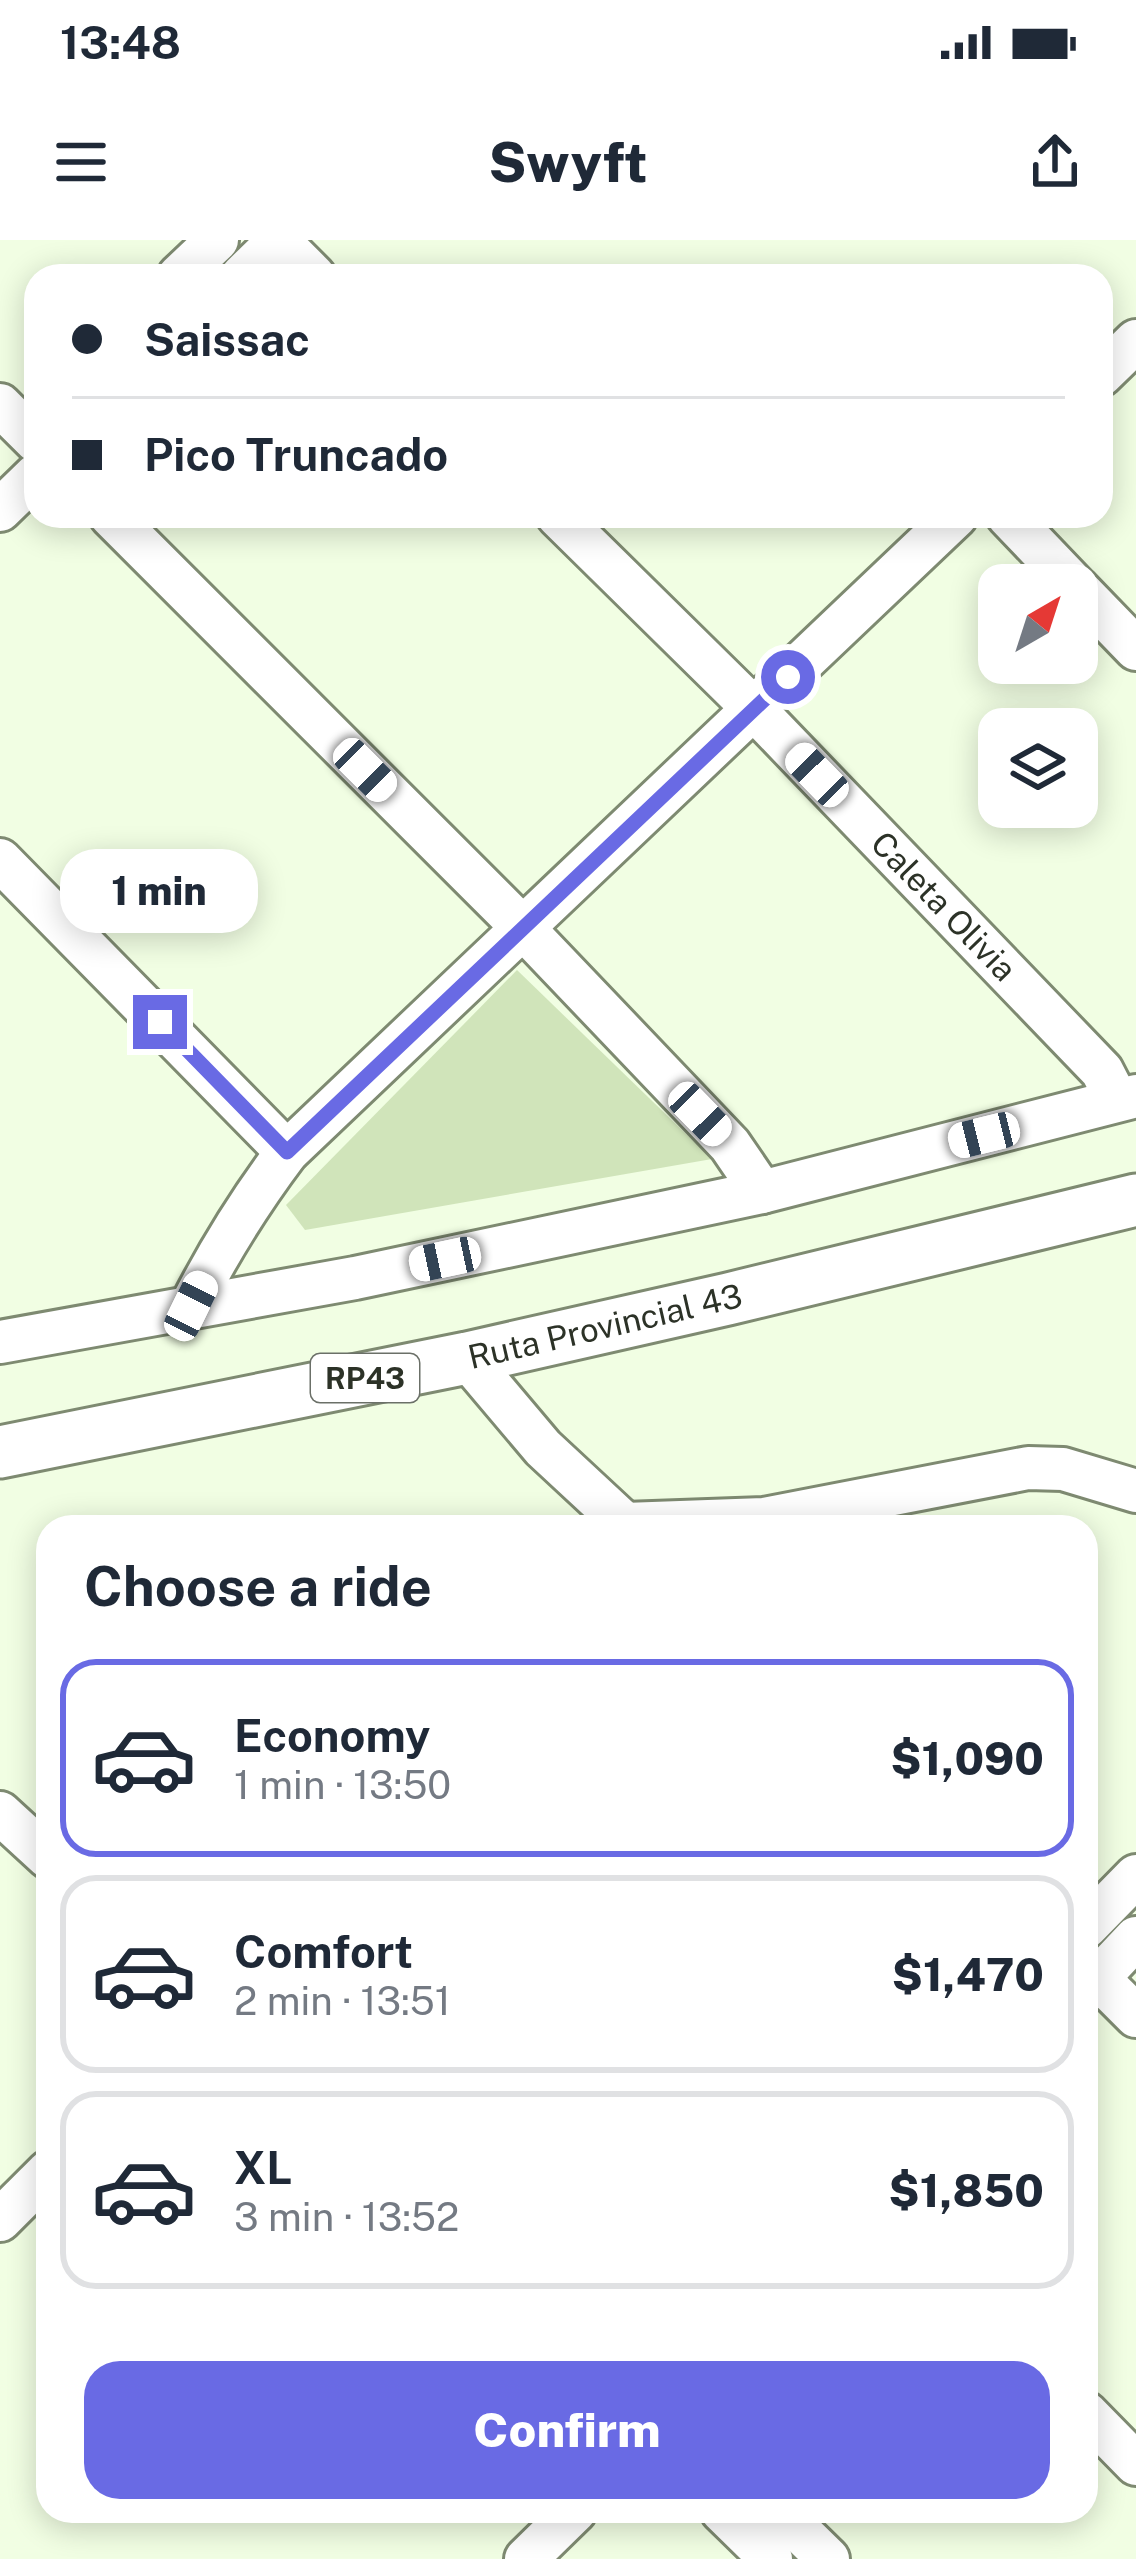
<!DOCTYPE html>
<html lang="en">
<head>
<meta charset="utf-8">
<style>
	:root { --surface:#fff; --page:#f2f2f3; --text:#1f2937; --muted:#747a83; --line:#e0e1e3; --accent:#696ae4 }
	body { margin:0; font-family:"Public Sans",sans-serif; background:var(--page); color:var(--text); height:100vh; display:flex; flex-direction:column; font-size:45px; white-space:nowrap }
	* { box-sizing:border-box; margin:0 }
	p { font-size:39px; color:var(--muted) }
	.icon { flex:none; width:66px; height:66px; fill:none; stroke:currentColor; stroke-width:2; stroke-linecap:round; stroke-linejoin:round }
	.map { position:relative; flex:1; overflow:hidden }
	.drawer { position:absolute; left:36px; top:1275px; width:1062px; height:1008px; display:flex; flex-direction:column; background:var(--surface); border-radius:36px; box-shadow:0 6px 30px #0003 }
	.drawer>* { flex:none }
	.top-card { position:absolute; left:24px; top:24px; width:1089px; height:264px; border-radius:36px; box-shadow:0 6px 30px #0003; display:grid; align-content:center; height:264px; padding:0 48px; background:var(--surface) }
	.needle { width:78px; rotate:39deg }
	.fabs { position:absolute; left:978px; top:324px; display:grid; gap:24px }
	.fabs a { display:grid; place-items:center; width:120px; height:120px; border-radius:24px; background:var(--surface); box-shadow:0 6px 30px #0003; font-size:60px }
	.end { position:absolute; width:54px; height:54px; margin:-27px; border:15px solid #696ae4; background:#fff; box-shadow:0 0 0 6px #fff }
	.from { border-radius:50% }
	.bubble { position:absolute; height:84px; border-radius:36px; background:var(--surface); box-shadow:0 6px 30px #0003; font-size:39px; font-weight:800; line-height:84px; text-align:center }
	.car { position:absolute; width:36px; height:72px; margin:-36px -18px; border-radius:15px; box-shadow:0 0 9px 3px #0007; background:linear-gradient(#fff 24%,#345 0 40%,#fff 0 76%,#345 0 86%,#fff 0) }
	.top-card b { display:flex; align-items:center; gap:42px; height:114px; font-size:45px }
	.top-card b+b { border-top:3px solid var(--line) }
	.top-card i { width:30px; height:30px; background:var(--text) }
	ul { padding:0; list-style:none }
	li { display:flex; align-items:center; gap:36px; height:198px; margin:0 24px 18px; padding:0 24px; border:6px solid var(--line); border-radius:36px }
	li div { flex:1 }
	li b { display:block; font-size:45px }
	li em { font-style:normal; font-weight:800 }
	li.on { border-color:var(--accent) }
	li>.icon { width:108px; height:108px; stroke-width:1.5 }
	h2 { padding:0 48px; font-size:54px; line-height:144px }
	.action { display:flex; gap:24px; margin-top:auto; padding:24px 48px }
	.action a { flex:1; height:138px; border-radius:36px; background:var(--accent); color:#fff; font-size:48px; font-weight:800; line-height:138px; text-align:center }
	.status { display:flex; justify-content:space-between; align-items:center; height:84px; padding:0 60px; background:var(--surface); direction:ltr }
	.status svg { height:33px; fill:currentColor }
	header { display:flex; justify-content:space-between; align-items:center; height:156px; padding:0 48px; background:var(--surface); font-size:54px; font-weight:800 }
	.map>svg:first-child { display:block }
</style>
</head>
<body>
<div class="status"><b>13:48</b><svg viewBox="0 0 49 12"><path d="M0 12V9h3v3zM5 12V6h3v6zM10 12V3h3v9zM15 12V0h3v12zM26 1h20v11H26zM47 4h2v5h-2z"/></svg></div>
<header><svg class="icon" aria-label="menu" viewBox="0 0 24 24"><path d="M4 6h16M4 12h16M4 18h16"/></svg>Swyft<svg class="icon" aria-label="share" viewBox="0 0 24 24"><path d="M12 15V3M7 8l5-5 5 5M5 13v7h14v-7"/></svg></header>
<div class="map">
<svg width="1136" height="2319" viewBox="0 0 1136 2319">
	<rect width="100%" height="100%" fill="#f1fee3"/>
	<!-- green -->
	<polygon fill="#d0e4ba" points="517,730 712,919 305,990 286,965"/>
	<g fill="none" stroke-linecap="round" stroke-linejoin="round">
		<!-- minor casing -->
		<g stroke="#7e8a71" stroke-width="48">
			<g id="minor">
				<polyline points="278,0 314,36"/>
				<polyline points="179,36 217,0"/>
				<polyline points="242,36 279,0"/>
				<polyline points="1101,135 1136,101"/>
				<polyline points="0,165 36,201"/>
				<polyline points="0,270 36,235"/>
				<polyline points="111,276 524,689 730,905 762,952"/>
				<polyline points="558,276 754,469 1102,831 1117,860"/>
				<polyline points="1008,276 1074,345"/>
				<polyline points="1077,348 1136,409"/>
				<polyline points="0,620 287,912"/>
				<path d="M191 1066C219 1011 250 961 287 912L956 276"/>
				<polyline points="0,1102 355,1038 762,952 1136,856"/>
				<polyline points="467,1118 543,1208 628,1287"/>
				<polyline points="622,1287 625,1284 764,1279 1028,1228 1063,1229 1136,1251"/>
				<polyline points="0,1573 48,1617"/>
				<polyline points="1086,1687 1136,1636"/>
				<polyline points="1086,1726 1136,1776"/>
				<polyline points="1086,1751 1136,1698"/>
				<polyline points="0,1980 48,1932"/>
				<polyline points="1086,2173 1136,2224"/>
				<polyline points="722,2271 771,2319"/>
				<polyline points="779,2271 828,2319"/>
				<polyline points="526,2319 575,2271"/>
			</g>
		</g>
		<!-- major casing -->
		<g stroke="#7e8a71" stroke-width="57">
			<polyline id="major" points="0,1212 467,1118 728,1059 1136,960"/>
		</g>
		<!-- minor -->
		<use href="#minor" stroke="#fff" stroke-width="42"/>
		<!-- major -->
		<use href="#major" stroke="#fff" stroke-width="51"/>
	</g>
	<g fill="none" stroke-linecap="round" stroke-linejoin="round">
		<!-- route -->
		<polyline stroke="#696ae4" stroke-width="15" points="160,782 287,912 788,437"/>
	</g>
	<g text-anchor="middle" dominant-baseline="central" stroke-width="12" stroke-linejoin="round" paint-order="stroke">
		<!-- shield labels -->
		<rect fill="#fff" stroke="#6b7068" stroke-width="3" x="311" y="1114" width="108" height="48" rx="9"/>
		<g font-size="30" font-weight="bold" fill="#2c3227">
			<text x="365" y="1138">RP43</text>
		</g>
		<!-- street labels -->
		<g font-size="33" fill="#2c3227" stroke="#fff">
			<text transform="translate(944 666) rotate(46)">Caleta Olivia</text>
			<text transform="translate(605 1086) rotate(-13)">Ruta Provincial 43</text>
		</g>
	</g>
</svg>
<div class="fabs">
<a><svg class="needle" viewBox="-14 -14 28 28"><path d="M0-13l5 13h-10z" fill="#e53935"/><path d="M0 13l5-13h-10z" fill="#747a83"/></svg></a>
<a><svg class="icon" aria-label="layers" viewBox="0 0 24 24"><path d="M12 4l9 5-9 5-9-5zM3 14l9 5 9-5"/></svg></a>
</div>
<i class="end from" style="left:788px;top:437px"></i>
<i class="end" style="left:160px;top:782px"></i>
<div class="bubble" style="left:60px;top:609px;width:198px">1 min</div>
<i class="car" style="left:365px;top:530px;rotate:135deg"></i>
<i class="car" style="left:817px;top:535px;rotate:316deg"></i>
<i class="car" style="left:700px;top:874px;rotate:136deg"></i>
<i class="car" style="left:984px;top:895px;rotate:256deg"></i>
<i class="car" style="left:445px;top:1019px;rotate:258deg"></i>
<i class="car" style="left:191px;top:1066px;rotate:26deg"></i>
<div class="top-card">
<b><i class="from"></i>Saissac</b>
<b><i></i>Pico Truncado</b>
</div>
<section class="drawer">
<h2>Choose a ride</h2>
<ul>
<li class="on"><svg class="icon" aria-label="car" viewBox="0 0 24 24"><path d="M5 17H2v-5l4-1 3-4h7l3 4 3 1v5h-3M9 17h6M6 11h13"/><circle cx="7" cy="17" r="2"/><circle cx="17" cy="17" r="2"/></svg><div><b>Economy</b><p>1 min · 13:50</p></div><em>$1,090</em></li>
<li><svg class="icon" aria-label="car" viewBox="0 0 24 24"><path d="M5 17H2v-5l4-1 3-4h7l3 4 3 1v5h-3M9 17h6M6 11h13"/><circle cx="7" cy="17" r="2"/><circle cx="17" cy="17" r="2"/></svg><div><b>Comfort</b><p>2 min · 13:51</p></div><em>$1,470</em></li>
<li><svg class="icon" aria-label="car" viewBox="0 0 24 24"><path d="M5 17H2v-5l4-1 3-4h7l3 4 3 1v5h-3M9 17h6M6 11h13"/><circle cx="7" cy="17" r="2"/><circle cx="17" cy="17" r="2"/></svg><div><b>XL</b><p>3 min · 13:52</p></div><em>$1,850</em></li>
</ul>
<div class="action"><a>Confirm</a></div>
</section>
</div>
</body>
</html>
